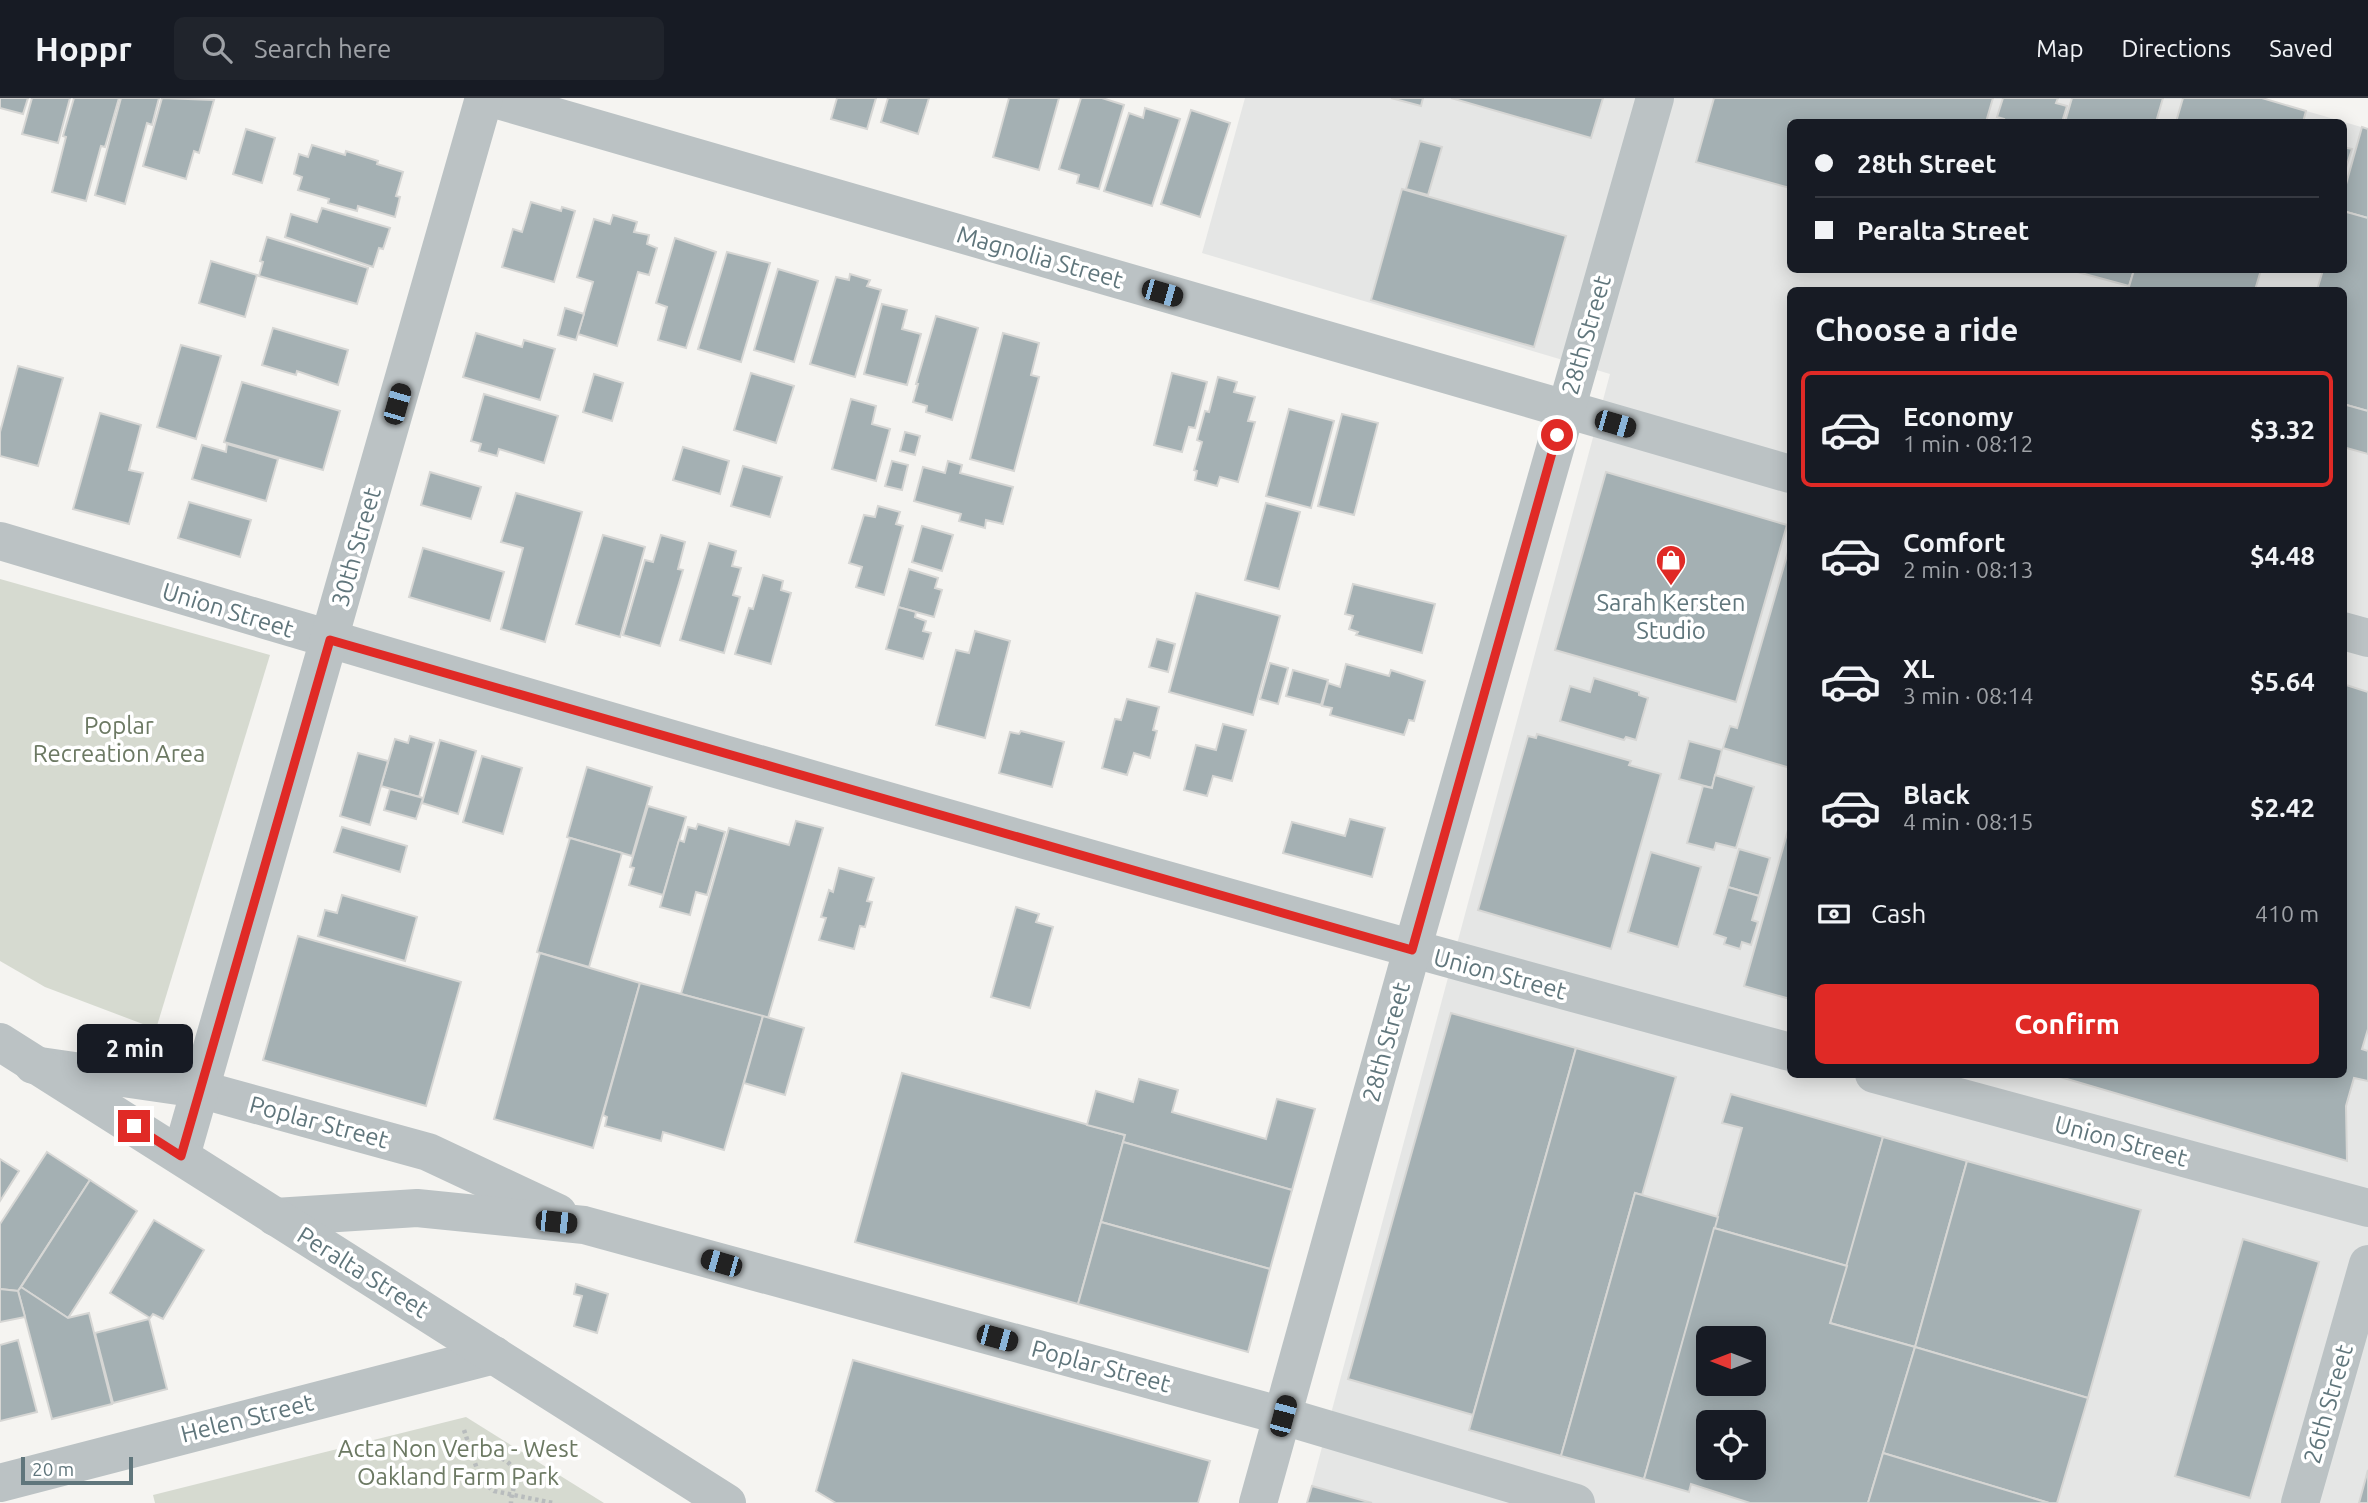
<!DOCTYPE html>
<html lang="en">
<head>
<meta charset="utf-8">
<style>
	:root { --surface:#171b24; --page:#20242c; --text:#f1f3f6; --muted:#9ea1a6; --line:#363941; --accent:#e02a26 }
	body { margin:0; font-family:Ubuntu,sans-serif; background:var(--page); color:var(--text); height:100vh; display:flex; flex-direction:column; font-size:26px; white-space:nowrap }
	* { box-sizing:border-box; margin:0 }
	p { font-size:23px; color:var(--muted) }
	.icon { flex:none; width:38px; height:38px; fill:none; stroke:currentColor; stroke-width:2; stroke-linecap:round; stroke-linejoin:round }
	.map { position:relative; flex:1; overflow:hidden }
	.details { position:absolute; left:1787px; top:189px; width:560px; height:791px; display:flex; flex-direction:column; background:var(--surface); border-radius:10px; box-shadow:0 4px 18px #0003 }
	.details>* { flex:none }
	.top-card { position:absolute; left:1787px; top:21px; width:560px; height:154px; border-radius:10px; box-shadow:0 4px 18px #0003; display:grid; align-content:center; height:154px; padding:0 28px; background:var(--surface) }
	.needle { width:46px; rotate:270deg }
	.tools { position:absolute; left:1696px; top:1228px; display:grid; gap:14px }
	.tools a { display:grid; place-items:center; width:70px; height:70px; border-radius:10px; background:var(--surface); box-shadow:0 4px 18px #0003; font-size:35px }
	.scale { position:absolute; left:21px; bottom:18px; width:112px; box-sizing:border-box; padding-left:7px; border:4px solid #60767c; border-top:0; font-size:19px; line-height:24px; white-space:nowrap; color:#60767c; -webkit-text-stroke:5px #fff; paint-order:stroke }
	.end { position:absolute; width:32px; height:32px; margin:-16px; border:9px solid #e02a26; background:#fff; box-shadow:0 0 0 4px #fff }
	.from { border-radius:50% }
	.bubble { position:absolute; height:49px; border-radius:10px; background:var(--surface); box-shadow:0 4px 18px #0003; font-size:23px; font-weight:700; line-height:49px; text-align:center }
	.car { position:absolute; width:21px; height:42px; margin:-21px -10px; border-radius:9px; box-shadow:0 0 5px 2px #0007; background:linear-gradient(#222 24%,#8ab4d8 0 40%,#222 0 76%,#8ab4d8 0 86%,#222 0) }
	.top-card b { display:flex; align-items:center; gap:24px; height:66px; font-size:26px }
	.top-card b+b { border-top:2px solid var(--line) }
	.top-card i { width:18px; height:18px; background:var(--text) }
	ul { padding:0; list-style:none }
	li { display:flex; align-items:center; gap:21px; height:116px; margin:0 14px 10px; padding:0 14px; border:4px solid transparent; border-radius:10px }
	li div { flex:1 }
	li b { display:block; font-size:26px }
	li em { font-style:normal; font-weight:700 }
	li.active { border-color:var(--accent) }
	li>.icon { width:63px; height:63px; stroke-width:1.5 }
	h2 { padding:0 28px; font-size:32px; line-height:84px }
	.pay { display:flex; align-items:center; gap:18px; height:77px; padding:0 28px; font-size:26px }
	.pay p { margin-inline-start:auto }
	.cta { display:flex; gap:14px; margin-top:auto; padding:14px 28px }
	.cta a { flex:1; height:80px; border-radius:10px; background:var(--accent); color:#fff; font-size:28px; font-weight:700; line-height:80px; text-align:center }
	header { display:flex; align-items:center; gap:42px; box-sizing:border-box; height:98px; padding:0 35px; background:var(--surface); border-bottom:2px solid var(--line) }
	header strong { font-size:33px }
	nav { display:flex; gap:38px; margin-inline-start:auto; font-size:24px }
	.search { width:490px; height:63px; background:var(--page); display:flex; align-items:center; gap:18px; box-sizing:border-box; padding:0 24px; border-radius:10px; color:var(--muted); font-size:26px }
	.map>svg:first-child { display:block }
</style>
</head>
<body>
<header>
<strong>Hoppr</strong>
<div class="search"><svg class="icon" aria-label="search" viewBox="0 0 24 24"><circle cx="10" cy="10" r="6"/><path d="M15 15l6 6"/></svg>Search here</div>
<nav><a>Map</a><a>Directions</a><a>Saved</a></nav>
</header>
<div class="map">
<svg width="2368" height="1405" viewBox="0 0 2368 1405">
	<rect width="100%" height="100%" fill="#f5f4f1"/>
	<!-- built -->
	<path fill="#e5e6e5" fill-rule="evenodd" d="M1245 0H2262L2368 31V1405H1307L1610 276 1202 155ZM1790 24H2343V172H1790ZM1790 192H2343V976H1790ZM1708 1241H1754V1286H1708ZM1708 1325H1754V1370H1708Z"/>
	<!-- green -->
	<g fill="#d6dad0">
		<polygon points="0,481 270,557 156,931 45,889 0,863"/>
		<polygon points="466,1319 604,1405 155,1405 153,1397"/>
	</g>
	<!-- building -->
	<g fill="#a4b0b3" stroke="#d6d6d4" stroke-width="2" fill-rule="evenodd">
		<polygon points="0,0 28,0 23,16 0,10"/>
		<polygon points="32,0 70,0 58,45 22,36"/>
		<polygon points="74,0 119,0 105,49 101,48 86,103 52,94 66,39 63,38"/>
		<polygon points="121,0 159,0 152,27 147,25 125,106 95,97"/>
		<polygon points="162,0 214,2 199,55 194,53 186,81 143,68"/>
		<polygon points="837,0 876,0 867,31 831,21"/>
		<polygon points="888,0 929,0 918,36 881,24"/>
		<polygon points="1009,0 1059,0 1039,72 993,59"/>
		<polygon points="1081,0 1102,0 1124,7 1099,91 1077,85 1079,77 1059,71"/>
		<polygon points="1391,0 1423,0 1421,8"/>
		<polygon points="1451,0 1603,0 1591,40"/>
		<polygon points="1714,0 1993,0 1986,24 1790,24 1790,90 1696,64"/>
		<polygon points="2003,0 2058,0 2056,5 2067,8 2062,24 2003,24 2004,21 1997,19"/>
		<polygon points="2072,0 2163,0 2156,24 2065,24"/>
		<polygon points="2183,0 2262,0 2306,13 2303,24 2176,24"/>
		<polygon points="1145,10 1180,21 1152,108 1104,93 1129,15 1143,20"/>
		<polygon points="1191,12 1230,25 1200,119 1161,106"/>
		<polygon points="2362,29 2368,31 2368,120 2343,113 2343,97"/>
		<polygon points="246,31 275,40 262,85 233,76"/>
		<polygon points="1420,43 1442,49 1428,97 1406,91"/>
		<polygon points="312,47 345,57 346,53 378,63 377,66 403,74 396,98 400,99 395,119 358,108 357,113 328,105 329,101 298,92 302,79 294,76 299,56 308,59"/>
		<polygon points="2343,49 2352,51 2343,79"/>
		<polygon points="1402,91 1566,138 1534,249 1371,202"/>
		<polygon points="531,104 561,113 562,109 575,113 554,184 502,169 513,131 522,134"/>
		<polygon points="322,110 390,130 383,151 379,150 373,169 285,139 291,116 317,124"/>
		<polygon points="2343,113 2368,120 2368,313 2343,306 2343,192 2317,192 2323,172 2343,172"/>
		<polygon points="613,117 637,124 634,134 649,137 647,146 657,150 649,177 638,174 617,248 578,236 593,184 577,179 594,121 610,126"/>
		<polygon points="267,139 368,170 357,206 259,178 263,164 260,163"/>
		<polygon points="675,140 716,154 686,250 658,242 667,209 656,205"/>
		<polygon points="727,154 770,165 741,264 698,251"/>
		<polygon points="211,163 257,177 245,219 199,205"/>
		<polygon points="778,171 818,183 794,264 754,252"/>
		<polygon points="2070,172 2134,172 2129,188"/>
		<polygon points="2134,172 2261,172 2255,192 2128,192"/>
		<polygon points="850,176 870,182 867,188 881,192 855,279 810,266 836,179 849,182"/>
		<polygon points="882,206 907,212 902,231 921,236 907,287 864,276"/>
		<polygon points="565,210 584,216 576,242 558,237"/>
		<polygon points="936,218 978,230 952,322 926,314 927,308 913,304 918,286 916,286"/>
		<polygon points="273,230 348,252 338,287 297,273 296,277 262,267"/>
		<polygon points="476,235 522,249 524,242 555,251 540,302 463,279"/>
		<polygon points="1003,235 1039,245 1031,277 1039,279 1014,373 970,361"/>
		<polygon points="181,247 221,258 196,341 157,329"/>
		<polygon points="18,268 63,280 38,368 0,358 0,334"/>
		<polygon points="751,275 794,288 776,345 734,332"/>
		<polygon points="1172,275 1207,284 1195,330 1189,329 1182,354 1154,347"/>
		<polygon points="594,276 623,285 612,323 583,314"/>
		<polygon points="1218,279 1237,284 1234,294 1255,299 1248,323 1255,324 1238,384 1220,379 1217,388 1195,382 1197,373 1194,372 1202,344 1197,342 1205,313 1209,314"/>
		<polygon points="242,284 340,313 323,372 224,344"/>
		<polygon points="484,296 558,318 544,365 499,351 497,358 479,353 481,346 471,343"/>
		<polygon points="851,301 876,308 872,326 890,331 876,383 832,371"/>
		<polygon points="2343,306 2368,313 2368,356 2343,349"/>
		<polygon points="1289,311 1334,323 1311,410 1266,398"/>
		<polygon points="100,315 141,327 129,372 143,375 129,426 73,411"/>
		<polygon points="1342,316 1378,325 1354,417 1318,408"/>
		<polygon points="905,334 920,338 915,357 900,353"/>
		<polygon points="227,346 278,361 266,403 192,381 202,347 226,354"/>
		<polygon points="683,349 729,363 720,396 673,382"/>
		<polygon points="892,363 908,367 902,392 885,388"/>
		<polygon points="948,363 962,367 960,375 1013,389 1003,426 986,422 985,430 959,423 961,416 914,403 923,369 945,375"/>
		<polygon points="743,368 782,379 770,419 731,408"/>
		<polygon points="430,374 481,389 471,421 421,407"/>
		<polygon points="1606,374 1787,427 1736,604 1555,552"/>
		<polygon points="516,395 582,414 545,544 501,531 523,450 501,444"/>
		<polygon points="189,404 251,422 240,459 178,440"/>
		<polygon points="1266,405 1300,414 1279,491 1245,482"/>
		<polygon points="878,408 900,414 896,426 903,428 884,497 856,489 862,469 849,465 864,417 875,419"/>
		<polygon points="922,428 953,437 942,473 912,464"/>
		<polygon points="603,437 645,449 620,539 576,526"/>
		<polygon points="661,437 685,444 678,471 683,472 660,548 623,537 645,462 653,464"/>
		<polygon points="709,445 736,453 732,468 741,470 733,497 740,499 724,555 680,542"/>
		<polygon points="1790,447 1790,670 1723,650 1730,628 1737,630"/>
		<polygon points="423,450 504,474 490,523 409,499"/>
		<polygon points="909,471 938,480 935,490 942,492 934,519 898,509"/>
		<polygon points="763,477 783,483 781,492 791,495 771,566 735,556 749,510 753,511"/>
		<polygon points="1353,486 1435,506 1422,555 1356,537 1358,534 1349,531 1353,518 1345,516"/>
		<polygon points="1196,495 1280,518 1253,617 1169,594"/>
		<polygon points="898,509 916,514 915,519 926,523 923,533 931,535 923,561 886,551"/>
		<polygon points="975,533 1010,543 985,640 936,627 956,552 969,555"/>
		<polygon points="1157,541 1175,546 1168,574 1149,569"/>
		<polygon points="1270,565 1288,570 1278,606 1260,601"/>
		<polygon points="1346,566 1389,578 1391,572 1425,583 1414,623 1409,622 1404,637 1330,617 1332,610 1322,608 1328,585 1340,589"/>
		<polygon points="1293,572 1328,582 1321,607 1286,598"/>
		<polygon points="1594,580 1639,594 1639,597 1648,600 1636,642 1626,639 1624,642 1560,623 1570,588 1590,594"/>
		<polygon points="2343,586 2368,594 2368,931 2362,951 2368,953 2368,983 2354,980 2346,1008 2347,1063 2050,976 2343,976"/>
		<polygon points="1127,601 1159,609 1153,632 1157,633 1150,660 1134,655 1127,677 1102,670 1115,621 1121,622"/>
		<polygon points="1223,626 1246,632 1232,683 1213,678 1207,698 1184,692 1196,647 1216,652"/>
		<polygon points="1021,633 1064,644 1052,689 999,675 1010,634 1019,636"/>
		<polygon points="1537,636 1631,663 1629,667 1661,676 1611,851 1478,812 1528,638 1536,640"/>
		<polygon points="410,638 434,645 419,699 381,688 395,641 408,645"/>
		<polygon points="440,642 476,653 458,716 422,705"/>
		<polygon points="1689,643 1722,652 1712,690 1679,681"/>
		<polygon points="358,655 388,663 370,727 340,718"/>
		<polygon points="482,658 522,670 503,736 463,724"/>
		<polygon points="587,669 652,689 632,758 567,739"/>
		<polygon points="1715,677 1754,689 1736,750 1716,745 1714,752 1687,745 1703,688 1712,690"/>
		<polygon points="390,691 423,700 416,721 384,712"/>
		<polygon points="648,708 686,719 663,797 629,787 634,770 630,769"/>
		<polygon points="1350,721 1385,730 1372,779 1283,755 1292,724 1345,738"/>
		<polygon points="796,723 823,730 768,920 681,896 729,730 789,747"/>
		<polygon points="1790,725 1790,901 1744,888"/>
		<polygon points="698,726 725,734 707,797 696,794 690,817 660,809 679,742 684,744 688,729 696,731"/>
		<polygon points="342,729 407,748 400,774 334,754"/>
		<polygon points="570,740 622,755 589,869 537,854"/>
		<polygon points="1739,751 1770,760 1759,798 1728,789"/>
		<polygon points="1651,754 1701,769 1678,849 1628,834"/>
		<polygon points="839,770 874,780 867,803 872,804 865,829 860,828 854,851 819,842 826,820 821,819 829,792 833,794"/>
		<polygon points="1728,789 1759,798 1752,822 1758,824 1751,847 1742,844 1740,851 1724,846 1726,840 1714,836"/>
		<polygon points="342,797 417,819 405,863 318,838 325,812 337,815"/>
		<polygon points="1016,809 1039,816 1036,824 1053,829 1030,910 991,899"/>
		<polygon points="298,838 461,884 426,1008 263,962"/>
		<polygon points="540,855 640,885 593,1050 494,1021"/>
		<polygon points="640,885 763,918 724,1052 663,1034 661,1043 605,1028 607,1019 603,1017"/>
		<polygon points="1451,915 1576,950 1473,1317 1348,1281"/>
		<polygon points="763,918 804,930 785,997 744,985"/>
		<polygon points="1576,950 1676,979 1642,1097 1635,1095 1561,1358 1469,1332"/>
		<polygon points="902,975 1125,1037 1078,1206 855,1144"/>
		<polygon points="1139,981 1178,992 1172,1014 1266,1041 1277,1001 1315,1011 1292,1092 1123,1044 1125,1037 1087,1027 1096,993 1133,1004"/>
		<polygon points="1731,996 1883,1039 1847,1168 1714,1130 1742,1030 1722,1025"/>
		<polygon points="1883,1039 1967,1063 1915,1249 1830,1225"/>
		<polygon points="1123,1044 1292,1092 1270,1171 1101,1124"/>
		<polygon points="47,1054 90,1082 18,1193 0,1191 0,1126"/>
		<polygon points="0,1061 19,1073 0,1103"/>
		<polygon points="1967,1063 2141,1112 2088,1300 1915,1249"/>
		<polygon points="90,1082 137,1113 68,1220 21,1189"/>
		<polygon points="1635,1095 1718,1119 1644,1381 1561,1358"/>
		<polygon points="154,1122 204,1152 163,1221 153,1216 150,1220 110,1195"/>
		<polygon points="1101,1124 1270,1171 1248,1254 1078,1206"/>
		<path d="M1714 1130 1847 1168 1830 1225 1915 1249 1868 1405H1750L1691 1386 1689 1394 1644 1381ZM1708 1241H1754V1286H1708ZM1708 1325H1754V1370H1708Z"/>
		<polygon points="2243,1141 2319,1164 2250,1400 2175,1378"/>
		<polygon points="576,1186 608,1196 597,1235 574,1228 582,1198 574,1196"/>
		<polygon points="21,1189 68,1220 89,1215 112,1306 52,1321 18,1193"/>
		<polygon points="0,1191 18,1193 25,1219 0,1224"/>
		<polygon points="149,1221 167,1291 113,1305 95,1235"/>
		<polygon points="18,1242 37,1314 0,1323 0,1247"/>
		<polygon points="1915,1249 2088,1300 2057,1405 2049,1405 1883,1355"/>
		<polygon points="853,1262 1210,1363 1198,1405 836,1405 816,1393"/>
		<polygon points="1883,1355 2049,1405 1868,1405"/>
		<polygon points="2368,1372 2368,1405 2359,1405"/>
		<polygon points="1312,1388 1372,1405 1307,1405"/>
	</g>
	<g fill="none" stroke-linecap="round" stroke-linejoin="round">
		<!-- path -->
		<g stroke="#b8bcbd" stroke-width="4.5" stroke-dasharray="3.5 3.5" stroke-linecap="butt">
			<polyline points="464,1332 481,1383 494,1393 553,1405"/>
			<path d="M474 1358C489 1356 511 1357 515 1377 516 1386 511 1396 511 1405"/>
		</g>
		<!-- minor -->
		<g stroke="#bbc2c4" stroke-width="38">
			<polyline points="491,0 1790,376"/>
			<path d="M0 443C594 621 1191 792 1790 954"/>
			<polyline points="2343,533 2368,540"/>
			<polyline points="33,967 199,991 428,1054 558,1115"/>
			<polyline points="1874,976 2368,1110"/>
			<polyline points="181,1058 484,0"/>
			<polyline points="275,1119 417,1110 584,1127 1283,1318 1576,1405"/>
			<polyline points="0,1385 494,1257"/>
			<polyline points="1258,1405 1412,852 1655,0"/>
			<polyline points="2300,1405 2368,1166"/>
		</g>
		<!-- tertiary -->
		<polyline stroke="#bbc2c4" stroke-width="38" points="0,944 727,1405"/>
	</g>
	<g fill="none" stroke-linecap="round" stroke-linejoin="round">
		<!-- route -->
		<polyline stroke="#e02a26" stroke-width="9" points="134,1028 181,1058 330,542 1412,852 1557,337"/>
	</g>
	<!-- icons -->
	<defs>
		<g id="shop-pin" transform="scale(1.575)"><path d="M0 17L-7.5 6A9.5 9.5 0 1 1 7.5 6Z" fill="#e02a26" stroke="#fff"/><path d="M-5-2.5h2.3a2.7 3.5 0 0 1 5.4 0H5L5.5 6h-11ZM-1.5-2.5h3a1.5 2.3 0 0 0-3 0Z" fill="#fff"/></g>
	</defs>
	<g fill-rule="evenodd">
		<use href="#shop-pin" x="1671" y="462"/>
	</g>
	<g text-anchor="middle" dominant-baseline="central" stroke-width="7" stroke-linejoin="round" paint-order="stroke">
		<!-- street labels -->
		<g font-size="24" fill="#60767c" stroke="#fff">
			<text transform="translate(1040 159) rotate(16)">Magnolia Street</text>
			<text transform="translate(1586 237) rotate(-74)">28th Street</text>
			<text transform="translate(356 449) rotate(-74)">30th Street</text>
			<text transform="translate(228 512) rotate(17)">Union Street</text>
			<text transform="translate(1500 876) rotate(15)">Union Street</text>
			<text transform="translate(1386 944) rotate(-75)">28th Street</text>
			<text transform="translate(319 1024) rotate(15)">Poplar Street</text>
			<text transform="translate(2121 1043) rotate(15)">Union Street</text>
			<text transform="translate(363 1174) rotate(32)">Peralta Street</text>
			<text transform="translate(1101 1268) rotate(15)">Poplar Street</text>
			<text transform="translate(2328 1306) rotate(-74)">26th Street</text>
			<text transform="translate(247 1320) rotate(-14)">Helen Street</text>
		</g>
		<!-- poi labels -->
		<g font-size="24" fill="#60767c" stroke="#fff">
			<text x="1671" y="504">Sarah Kersten<tspan x="1671" dy="28">Studio</tspan></text>
		</g>
		<!-- park labels -->
		<g font-size="24" fill="#6c7963" stroke="#fff">
			<text x="119" y="627">Poplar<tspan x="119" dy="28">Recreation Area</tspan></text>
			<text x="458" y="1350">Acta Non Verba - West<tspan x="458" dy="28">Oakland Farm Park</tspan></text>
		</g>
	</g>
</svg>
<div class="tools">
<a><svg class="needle" viewBox="-14 -14 28 28"><path d="M0-13l5 13h-10z" fill="#e53935"/><path d="M0 13l5-13h-10z" fill="#9ea1a6"/></svg></a>
<a><svg class="icon" aria-label="locate" viewBox="0 0 24 24"><circle cx="12" cy="12" r="6"/><path d="M12 2v4M12 18v4M2 12h4M18 12h4"/></svg></a>
</div>
<div class="scale">20 m</div>
<i class="end from" style="left:1557px;top:337px"></i>
<i class="end" style="left:134px;top:1028px"></i>
<div class="bubble" style="left:77px;top:926px;width:116px">2 min</div>
<i class="car" style="left:1162px;top:195px;rotate:106deg"></i>
<i class="car" style="left:397px;top:306px;rotate:16deg"></i>
<i class="car" style="left:1615px;top:326px;rotate:106deg"></i>
<i class="car" style="left:556px;top:1124px;rotate:96deg"></i>
<i class="car" style="left:721px;top:1165px;rotate:286deg"></i>
<i class="car" style="left:997px;top:1240px;rotate:105deg"></i>
<i class="car" style="left:1283px;top:1318px;rotate:15deg"></i>
<div class="top-card">
<b><i class="from"></i>28th Street</b>
<b><i></i>Peralta Street</b>
</div>
<section class="details">
<h2>Choose a ride</h2>
<ul>
<li class="active"><svg class="icon" aria-label="car" viewBox="0 0 24 24"><path d="M5 17H2v-5l4-1 3-4h7l3 4 3 1v5h-3M9 17h6M6 11h13"/><circle cx="7" cy="17" r="2"/><circle cx="17" cy="17" r="2"/></svg><div><b>Economy</b><p>1 min · 08:12</p></div><em>$3.32</em></li>
<li><svg class="icon" aria-label="car" viewBox="0 0 24 24"><path d="M5 17H2v-5l4-1 3-4h7l3 4 3 1v5h-3M9 17h6M6 11h13"/><circle cx="7" cy="17" r="2"/><circle cx="17" cy="17" r="2"/></svg><div><b>Comfort</b><p>2 min · 08:13</p></div><em>$4.48</em></li>
<li><svg class="icon" aria-label="car" viewBox="0 0 24 24"><path d="M5 17H2v-5l4-1 3-4h7l3 4 3 1v5h-3M9 17h6M6 11h13"/><circle cx="7" cy="17" r="2"/><circle cx="17" cy="17" r="2"/></svg><div><b>XL</b><p>3 min · 08:14</p></div><em>$5.64</em></li>
<li><svg class="icon" aria-label="car" viewBox="0 0 24 24"><path d="M5 17H2v-5l4-1 3-4h7l3 4 3 1v5h-3M9 17h6M6 11h13"/><circle cx="7" cy="17" r="2"/><circle cx="17" cy="17" r="2"/></svg><div><b>Black</b><p>4 min · 08:15</p></div><em>$2.42</em></li>
</ul>
<div class="pay"><svg class="icon" aria-label="cash" viewBox="0 0 24 24"><path d="M3 7h18v10H3z"/><circle cx="12" cy="12" r="2"/></svg>Cash<p>410 m</p></div>
<div class="cta"><a>Confirm</a></div>
</section>
</div>
</body>
</html>
